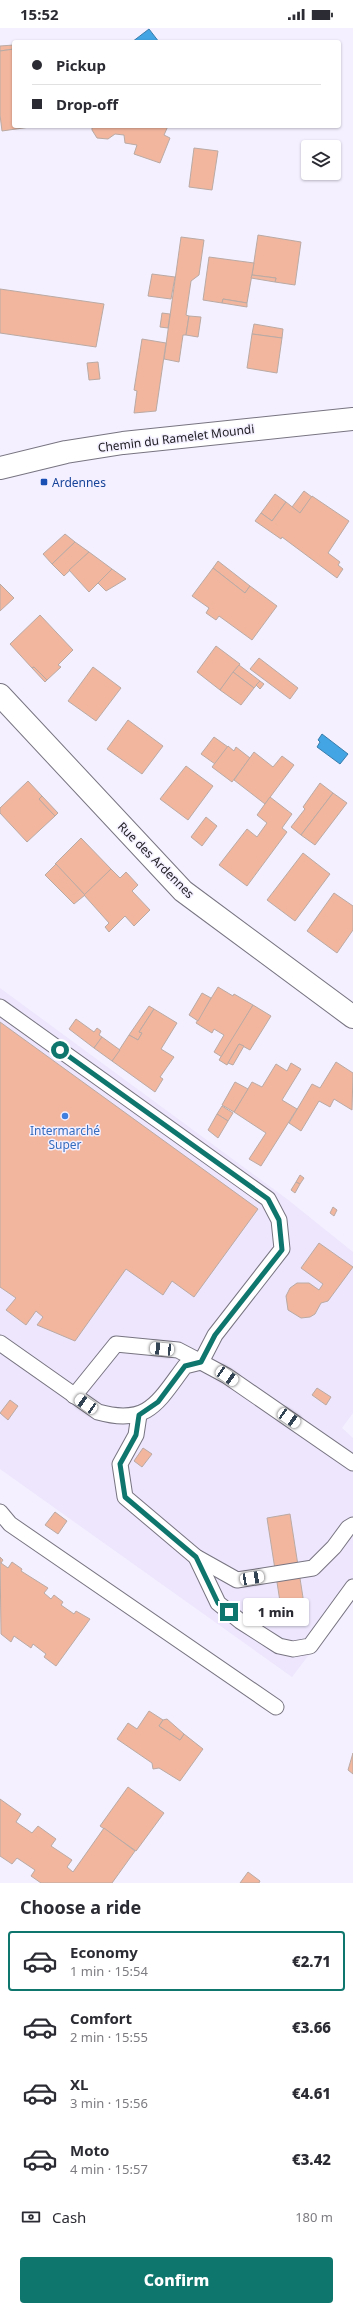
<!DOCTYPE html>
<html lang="en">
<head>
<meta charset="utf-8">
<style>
	:root { --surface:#fff; --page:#f7f7f7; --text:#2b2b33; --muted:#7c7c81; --line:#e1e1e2; --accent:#0f766e }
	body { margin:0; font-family:"Noto Sans",sans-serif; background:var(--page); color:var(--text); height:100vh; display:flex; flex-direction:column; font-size:15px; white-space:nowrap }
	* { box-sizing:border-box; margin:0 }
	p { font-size:13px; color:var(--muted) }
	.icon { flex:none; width:22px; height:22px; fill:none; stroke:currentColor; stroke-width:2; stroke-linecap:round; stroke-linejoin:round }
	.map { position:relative; height:1855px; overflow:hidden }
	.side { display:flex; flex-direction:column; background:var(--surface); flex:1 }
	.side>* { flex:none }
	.hud { position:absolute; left:12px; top:12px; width:329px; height:88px; border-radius:4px; box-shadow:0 1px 3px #0004; display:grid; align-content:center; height:88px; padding:0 20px; background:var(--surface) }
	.controls { position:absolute; left:301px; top:112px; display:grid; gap:8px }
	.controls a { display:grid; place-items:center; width:40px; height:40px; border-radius:4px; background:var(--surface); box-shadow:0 1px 3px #0004; font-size:20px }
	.end { position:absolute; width:18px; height:18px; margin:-9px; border:5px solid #0f766e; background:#fff; box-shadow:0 0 0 2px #fff }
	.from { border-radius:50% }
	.bubble { position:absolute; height:28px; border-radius:4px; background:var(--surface); box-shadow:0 1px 3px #0004; font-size:13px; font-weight:800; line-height:28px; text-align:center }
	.car { position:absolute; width:12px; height:24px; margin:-12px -6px; border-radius:5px; box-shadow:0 0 3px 1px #0007; background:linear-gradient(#fff 24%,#345 0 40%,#fff 0 76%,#345 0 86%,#fff 0) }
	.hud b { display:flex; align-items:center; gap:14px; height:38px; font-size:15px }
	.hud b+b { border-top:1px solid var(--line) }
	.hud i { width:10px; height:10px; background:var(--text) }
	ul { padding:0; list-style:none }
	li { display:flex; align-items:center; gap:12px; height:60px; margin:0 8px 6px; padding:0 12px; border:2px solid transparent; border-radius:4px }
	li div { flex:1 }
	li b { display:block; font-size:15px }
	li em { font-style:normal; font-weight:800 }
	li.active { border-color:var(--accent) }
	li>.icon { width:36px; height:36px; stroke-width:1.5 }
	h2 { padding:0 20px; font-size:18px; line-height:48px }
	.pay { display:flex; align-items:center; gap:10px; height:44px; padding:0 20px; font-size:15px }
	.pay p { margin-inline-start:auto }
	.button { display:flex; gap:8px; margin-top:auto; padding:8px 20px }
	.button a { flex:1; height:46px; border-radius:4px; background:var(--accent); color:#fff; font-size:16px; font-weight:800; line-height:46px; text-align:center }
	.status { display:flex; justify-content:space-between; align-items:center; height:28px; padding:0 20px; background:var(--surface); direction:ltr }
	.status svg { height:11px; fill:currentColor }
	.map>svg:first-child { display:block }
</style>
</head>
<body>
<div class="status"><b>15:52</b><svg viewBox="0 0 49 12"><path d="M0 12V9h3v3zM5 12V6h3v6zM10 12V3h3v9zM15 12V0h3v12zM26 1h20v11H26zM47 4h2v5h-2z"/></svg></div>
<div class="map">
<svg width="353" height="1855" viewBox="0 0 353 1855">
	<rect width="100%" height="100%" fill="#f4f0ff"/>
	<!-- built -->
	<polygon fill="#ede6fd" points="0,960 287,1171 353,1224 353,1385 342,1400 353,1410 353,1569 292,1649 0,1441"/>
	<!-- water -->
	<g fill="#43a5e4" stroke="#397dab">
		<polygon points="149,1 159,14 132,14"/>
		<polygon points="322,706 348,726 340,736 317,719 320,714 318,712"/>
	</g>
	<!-- building -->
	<g fill="#f2b69e" stroke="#baaaa4">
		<polygon points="14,17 14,21 0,23 0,18"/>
		<polygon points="14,21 14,98 37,98 2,103 0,87 0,23"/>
		<polygon points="92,98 168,98 164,107 170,110 160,135 134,126 137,117 125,115 124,107 115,106 108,111 97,110 92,102"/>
		<polygon points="194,120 218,123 212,162 189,159"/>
		<polygon points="258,207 301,214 295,257 275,254 276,250 252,247"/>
		<polygon points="181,209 204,212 199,247 191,253 186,287 189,288 186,307 183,307 179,334 164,331"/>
		<polygon points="209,229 254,235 247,275 223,271 222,275 203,272"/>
		<polygon points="152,246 175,249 171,271 148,268"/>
		<polygon points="252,247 276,250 275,254 251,250"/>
		<polygon points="0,261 104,276 96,319 0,305"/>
		<polygon points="223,271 247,275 247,279 222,275"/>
		<polygon points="162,285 170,286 168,300 160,299"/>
		<polygon points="189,288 201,289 198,309 186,307"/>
		<polygon points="254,296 283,301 282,310 252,306"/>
		<polygon points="252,306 282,310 277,345 247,340"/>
		<polygon points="142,311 166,315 156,383 134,385 137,363 134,362"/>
		<polygon points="98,334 100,351 89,352 87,335"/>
		<polygon points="304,463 312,469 300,485 292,479"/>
		<polygon points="275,466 286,474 272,493 261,485"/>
		<polygon points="312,468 349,493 328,525 340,534 338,537 343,541 337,550 282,509 281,511 255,493 261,485 272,493 286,474 300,485"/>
		<polygon points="65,506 75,514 52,536 43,526"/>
		<polygon points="75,514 89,524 64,548 52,536"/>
		<polygon points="89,524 112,541 89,564 69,542"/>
		<polygon points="218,533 250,558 245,565 213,540"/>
		<polygon points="213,540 245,565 250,558 277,578 252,612 219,588 216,592 206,585 209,580 192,568"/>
		<polygon points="112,541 126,551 106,563 98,555"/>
		<polygon points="0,556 14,570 0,583"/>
		<polygon points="40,587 73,622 58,637 61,639 47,652 34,639 32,640 10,616"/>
		<polygon points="216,618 240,636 220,662 197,644"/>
		<polygon points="259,630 298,660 290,671 250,641"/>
		<polygon points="239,637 260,653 254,660 233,644"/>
		<polygon points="34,639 47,652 45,654 32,640"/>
		<polygon points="93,639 121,660 96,693 68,673"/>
		<polygon points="233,644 254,660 241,677 220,662"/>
		<polygon points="260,653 264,656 260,661 256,657"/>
		<polygon points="128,692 163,718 142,746 107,721"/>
		<polygon points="214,709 228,719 215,736 201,726"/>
		<polygon points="228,718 234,723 236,719 250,730 232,754 212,739"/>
		<polygon points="254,724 273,739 282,728 294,737 265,776 234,752"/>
		<polygon points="186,738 213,758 188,792 160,771"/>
		<polygon points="28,753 42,768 39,771 55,788 27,814 0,785 0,780"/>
		<polygon points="320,755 333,765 301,807 291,799 305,781 303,779"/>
		<polygon points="333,765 347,775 315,817 301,807"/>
		<polygon points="42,768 58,785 55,788 39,771"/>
		<polygon points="270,769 292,786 282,800 287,804 247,858 219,837 247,801 257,809 267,795 257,787"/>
		<polygon points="206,789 217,798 202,818 191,809"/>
		<polygon points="81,810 111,841 85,867 55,836"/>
		<polygon points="303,825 330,846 295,893 267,872"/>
		<polygon points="56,836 85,867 74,876 45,847"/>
		<polygon points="111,841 120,850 126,844 138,857 132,863 150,882 134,898 125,888 109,904 105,899 109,895 84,867"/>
		<polygon points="334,865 353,878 353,902 337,925 307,903"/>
		<polygon points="218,959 233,968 234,966 253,977 222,1029 214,1024 224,1007 214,1001 212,1005 196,995"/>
		<polygon points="202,965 211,970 198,993 189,987"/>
		<polygon points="253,977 271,988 250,1022 239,1016 227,1037 219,1032"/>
		<polygon points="149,978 154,981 139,1004 142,1005 138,1012 129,1007"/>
		<polygon points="154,981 177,995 161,1021 174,1029 160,1049 163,1051 155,1064 112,1033 129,1007 138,1012 142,1005 139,1004"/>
		<polygon points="76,991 94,1004 97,1000 101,1003 99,1007 102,1009 94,1020 69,1001"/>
		<polygon points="0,994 258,1181 194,1269 172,1253 163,1267 126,1241 75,1313 37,1297 43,1289 36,1283 26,1297 6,1282 16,1270 0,1259"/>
		<polygon points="102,1009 120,1022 112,1033 94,1020"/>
		<polygon points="239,1016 244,1018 233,1037 228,1035"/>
		<polygon points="336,1034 353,1045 352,1082 334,1071 330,1079 319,1073 301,1103 289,1095 312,1056 320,1060"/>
		<polygon points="291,1035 301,1041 282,1072 297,1081 261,1138 249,1131 266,1105 234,1084 252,1054 262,1059 276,1036 287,1043"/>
		<polygon points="235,1054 248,1061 234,1084 222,1077"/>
		<polygon points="222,1078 233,1085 228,1093 217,1086"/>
		<polygon points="217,1086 228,1093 218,1110 208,1102"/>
		<polygon points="300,1147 304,1150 300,1156 296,1154"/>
		<polygon points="296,1154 300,1156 295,1165 291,1162"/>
		<polygon points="333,1179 337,1182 334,1188 330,1185"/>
		<polygon points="319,1215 353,1239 328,1273 321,1275 315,1286 310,1289 301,1290 288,1282 286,1268 290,1260 297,1255 309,1255 319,1262 323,1256 301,1240"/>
		<polygon points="317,1360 331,1369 326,1377 312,1367"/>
		<polygon points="10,1372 18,1378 8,1392 0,1385"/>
		<polygon points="143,1420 152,1426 142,1439 134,1433"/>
		<polygon points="55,1484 67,1493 58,1506 45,1497"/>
		<polygon points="290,1486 304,1576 281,1580 267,1490"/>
		<polygon points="0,1529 3,1532 1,1535 8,1540 12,1534 22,1541 21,1543 48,1560 44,1565 51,1571 54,1567 63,1574 61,1577 74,1586 76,1583 90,1591 56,1638 44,1629 46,1626 33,1616 31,1620 14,1608 11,1614 1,1606"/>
		<polygon points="149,1683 163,1692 159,1698 180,1712 184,1706 203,1721 180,1753 159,1740 153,1741 152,1735 117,1711 128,1695 137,1701"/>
		<polygon points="167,1691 184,1706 180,1712 159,1698 163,1692"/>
		<polygon points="353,1725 353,1746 348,1742"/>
		<polygon points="128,1759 164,1785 136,1823 100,1798"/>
		<polygon points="0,1771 21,1786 16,1794 32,1805 38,1798 56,1811 51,1818 72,1832 67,1839 73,1844 104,1800 135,1823 112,1855 41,1855 31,1848 35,1842 17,1830 12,1836 0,1828"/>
		<polygon points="248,1844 260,1853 259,1855 240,1855"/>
	</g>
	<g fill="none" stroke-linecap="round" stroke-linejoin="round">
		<!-- service casing -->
		<g stroke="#787481" stroke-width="17">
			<g id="service">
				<polyline points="0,979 268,1171 279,1192 282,1221 215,1307 201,1334 178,1322 116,1316 74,1368"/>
				<path d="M0 1315 98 1384C148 1398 158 1374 185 1338L201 1334 227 1348 353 1435"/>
				<polyline points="139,1387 136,1407 120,1436 125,1469 196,1529 237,1552 313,1540 334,1519 348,1500 353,1497"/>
				<polyline points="0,1484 10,1496 276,1679"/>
				<polyline points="196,1529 218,1575 240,1593 279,1618 293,1621 310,1618 353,1559"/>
			</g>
		</g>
		<!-- minor casing -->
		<g stroke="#787481" stroke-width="24">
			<polyline id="minor" points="0,667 183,863 353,989"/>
		</g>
		<!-- secondary casing -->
		<g stroke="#787481" stroke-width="24">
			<polyline id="secondary" points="0,440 66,424 123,415 353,391"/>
		</g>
		<!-- service -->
		<use href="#service" stroke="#fff" stroke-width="15"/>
		<!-- minor -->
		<use href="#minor" stroke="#fff" stroke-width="22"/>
		<!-- secondary -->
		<use href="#secondary" stroke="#fff" stroke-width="22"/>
	</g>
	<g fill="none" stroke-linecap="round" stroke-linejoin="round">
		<!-- route -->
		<polyline stroke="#0f766e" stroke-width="5" points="60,1022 268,1171 279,1192 282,1222 215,1307 201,1334 185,1338 158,1374 139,1387 136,1407 120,1436 125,1469 196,1529 218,1575 229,1584"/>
	</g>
	<!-- markers -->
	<rect fill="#1a4fb4" stroke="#f4f0ff" stroke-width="1.5" x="40" y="450" width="8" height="8" rx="2"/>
	<circle fill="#3f7fe0" stroke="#f4f0ff" stroke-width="1.5" cx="65" cy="1088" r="4"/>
	<g text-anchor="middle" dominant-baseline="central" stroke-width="3" stroke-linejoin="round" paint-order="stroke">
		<!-- street labels -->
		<g font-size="12" fill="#222026" stroke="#f4f0ff">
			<text transform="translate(176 410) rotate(-7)">Chemin du Ramelet Moundi</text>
			<text transform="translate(156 832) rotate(45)">Rue des Ardennes</text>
		</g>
		<!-- transit labels -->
		<g font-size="12" fill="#164399" stroke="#f4f0ff" text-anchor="start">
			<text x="52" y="454">Ardennes</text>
		</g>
		<!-- shop labels -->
		<g font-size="12" fill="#366cbe" stroke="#f4f0ff">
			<text x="65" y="1102">Intermarché<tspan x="65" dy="14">Super</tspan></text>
		</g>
	</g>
</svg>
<div class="controls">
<a><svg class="icon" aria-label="layers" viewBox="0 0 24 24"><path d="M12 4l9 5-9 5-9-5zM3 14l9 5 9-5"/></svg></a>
</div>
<i class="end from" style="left:60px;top:1022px"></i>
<i class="end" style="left:229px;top:1584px"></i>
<div class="bubble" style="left:243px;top:1570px;width:66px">1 min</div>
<i class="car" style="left:162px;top:1321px;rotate:276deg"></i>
<i class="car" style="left:227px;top:1348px;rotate:124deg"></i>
<i class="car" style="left:86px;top:1376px;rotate:304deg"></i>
<i class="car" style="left:289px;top:1390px;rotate:124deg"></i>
<i class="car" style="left:252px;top:1550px;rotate:81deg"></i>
<div class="hud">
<b><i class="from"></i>Pickup</b>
<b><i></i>Drop-off</b>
</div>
</div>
<section class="side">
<h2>Choose a ride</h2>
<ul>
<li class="active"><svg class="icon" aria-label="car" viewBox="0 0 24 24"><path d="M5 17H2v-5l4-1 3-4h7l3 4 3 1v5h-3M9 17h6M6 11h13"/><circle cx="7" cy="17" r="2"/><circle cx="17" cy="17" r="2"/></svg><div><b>Economy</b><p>1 min · 15:54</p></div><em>€2.71</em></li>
<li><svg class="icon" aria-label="car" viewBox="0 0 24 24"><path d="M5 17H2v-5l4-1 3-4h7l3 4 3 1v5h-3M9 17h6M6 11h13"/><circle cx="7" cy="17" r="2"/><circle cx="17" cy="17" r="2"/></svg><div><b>Comfort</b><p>2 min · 15:55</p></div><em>€3.66</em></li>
<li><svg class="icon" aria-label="car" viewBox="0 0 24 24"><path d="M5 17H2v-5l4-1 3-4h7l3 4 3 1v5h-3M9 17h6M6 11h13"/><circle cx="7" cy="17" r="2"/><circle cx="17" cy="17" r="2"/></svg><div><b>XL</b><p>3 min · 15:56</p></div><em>€4.61</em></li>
<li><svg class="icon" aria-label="car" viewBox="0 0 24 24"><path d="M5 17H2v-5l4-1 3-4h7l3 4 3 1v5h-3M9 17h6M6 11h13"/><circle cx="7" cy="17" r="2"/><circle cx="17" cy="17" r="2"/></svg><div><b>Moto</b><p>4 min · 15:57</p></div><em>€3.42</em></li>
</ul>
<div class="pay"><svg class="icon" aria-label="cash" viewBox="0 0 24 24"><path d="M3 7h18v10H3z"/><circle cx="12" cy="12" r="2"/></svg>Cash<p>180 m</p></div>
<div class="button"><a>Confirm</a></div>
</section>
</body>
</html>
